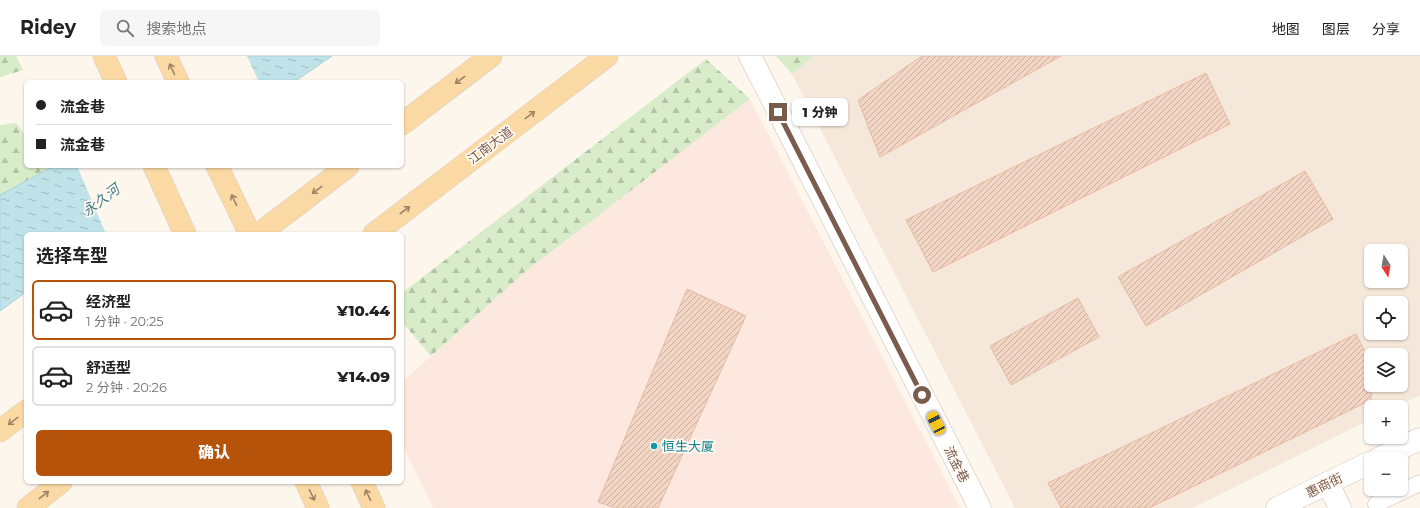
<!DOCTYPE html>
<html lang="zh">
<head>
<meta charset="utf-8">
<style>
	:root { --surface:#fff; --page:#f6f6f6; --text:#222; --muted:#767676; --line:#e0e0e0; --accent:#b45309 }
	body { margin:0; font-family:Montserrat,"Noto Sans SC",sans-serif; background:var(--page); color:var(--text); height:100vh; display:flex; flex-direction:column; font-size:15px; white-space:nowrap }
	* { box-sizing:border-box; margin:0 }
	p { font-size:13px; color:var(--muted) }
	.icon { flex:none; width:22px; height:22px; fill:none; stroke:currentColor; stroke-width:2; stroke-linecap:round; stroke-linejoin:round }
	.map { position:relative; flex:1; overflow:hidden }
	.panel { position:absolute; left:24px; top:176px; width:380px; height:252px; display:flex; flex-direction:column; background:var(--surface); border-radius:6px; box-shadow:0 1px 3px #0004 }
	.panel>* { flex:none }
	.banner { position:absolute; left:24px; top:24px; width:380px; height:88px; border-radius:6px; box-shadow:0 1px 3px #0004; display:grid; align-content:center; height:88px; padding:0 12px; background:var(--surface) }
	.needle { width:26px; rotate:169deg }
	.tools { position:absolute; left:1364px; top:188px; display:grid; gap:8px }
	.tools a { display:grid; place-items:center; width:44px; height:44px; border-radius:6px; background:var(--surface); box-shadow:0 1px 3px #0004; font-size:20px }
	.end { position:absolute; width:18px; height:18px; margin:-9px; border:5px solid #7a5c4d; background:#fff; box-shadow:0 0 0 2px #fff }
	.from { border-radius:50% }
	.bubble { position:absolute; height:28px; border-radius:6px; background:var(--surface); box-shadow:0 1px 3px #0004; font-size:13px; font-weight:800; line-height:28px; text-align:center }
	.car { position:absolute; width:12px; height:24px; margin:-12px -6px; border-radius:5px; box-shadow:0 0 3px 1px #0007; background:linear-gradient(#f5c518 24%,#345 0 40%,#f5c518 0 76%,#345 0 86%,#f5c518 0) }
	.banner b { display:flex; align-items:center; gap:14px; height:38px; font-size:15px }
	.banner b+b { border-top:1px solid var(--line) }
	.banner i { width:10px; height:10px; background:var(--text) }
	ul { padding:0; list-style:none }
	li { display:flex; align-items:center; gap:12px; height:60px; margin:0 8px 6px; padding:0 4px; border:2px solid var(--line); border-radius:6px }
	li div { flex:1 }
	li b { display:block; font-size:15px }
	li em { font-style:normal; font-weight:800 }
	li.on { border-color:var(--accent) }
	li>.icon { width:36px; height:36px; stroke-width:1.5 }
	h2 { padding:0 12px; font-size:18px; line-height:48px }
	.primary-button { display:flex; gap:8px; margin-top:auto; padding:8px 12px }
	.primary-button a { flex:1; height:46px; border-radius:6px; background:var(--accent); color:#fff; font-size:16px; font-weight:800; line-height:46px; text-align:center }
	header { display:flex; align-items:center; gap:24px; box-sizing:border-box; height:56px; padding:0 20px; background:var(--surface); border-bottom:1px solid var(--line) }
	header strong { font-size:19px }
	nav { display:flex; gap:22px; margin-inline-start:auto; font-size:14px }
	.search { width:280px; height:36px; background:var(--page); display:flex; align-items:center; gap:10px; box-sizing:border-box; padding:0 14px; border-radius:6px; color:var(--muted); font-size:15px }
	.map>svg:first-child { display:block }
</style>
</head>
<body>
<header>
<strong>Ridey</strong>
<div class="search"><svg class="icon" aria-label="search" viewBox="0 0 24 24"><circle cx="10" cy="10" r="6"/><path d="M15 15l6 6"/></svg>搜索地点</div>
<nav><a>地图</a><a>图层</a><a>分享</a></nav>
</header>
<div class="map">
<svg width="1420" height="452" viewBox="0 0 1420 452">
	<defs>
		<pattern id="forest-firs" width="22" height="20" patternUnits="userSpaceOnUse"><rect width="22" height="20" fill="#d8ecc9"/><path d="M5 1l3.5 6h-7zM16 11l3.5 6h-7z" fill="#b4c2a5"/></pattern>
		<pattern id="water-ripples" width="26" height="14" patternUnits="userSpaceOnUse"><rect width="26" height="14" fill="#bfe3e8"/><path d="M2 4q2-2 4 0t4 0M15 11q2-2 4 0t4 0" fill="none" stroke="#a0bbbe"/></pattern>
		<pattern id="building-hatch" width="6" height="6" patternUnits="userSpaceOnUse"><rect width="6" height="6" fill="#f3d5c3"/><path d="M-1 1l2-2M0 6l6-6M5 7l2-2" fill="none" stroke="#cab0a1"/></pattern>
	</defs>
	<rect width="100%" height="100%" fill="#fdf6ec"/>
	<!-- residential -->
	<path fill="#f5e8da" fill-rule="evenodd" d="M814 0H1420V339L1396 351H1371V363L1193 452H1015L792 18ZM1371 195H1401V225H1371ZM1371 247H1401V277H1371ZM1371 299H1401V329H1371Z"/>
	<!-- commercial -->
	<polygon fill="#fde8e0" points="750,43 960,452 433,452 402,388 402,326 525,216"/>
	<!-- forest -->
	<g fill="url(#forest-firs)">
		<polygon points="0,0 16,0 23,14 0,21"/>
		<polygon points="776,0 814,0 792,18"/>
		<polygon points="706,3 750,43 525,216 431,300 402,266 402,237"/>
		<polygon points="16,67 26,80 26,110 50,110 51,111 0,139 0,69"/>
	</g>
	<!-- water -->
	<g fill="url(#water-ripples)" stroke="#a5d3da">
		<polygon points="208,0 332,0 294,26 177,26"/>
		<polygon points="54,110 187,110 130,159 104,178 26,178 26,236 0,255 0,139"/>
	</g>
	<!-- pier -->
	<g fill="#fdf6ec">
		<polygon points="205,0 247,0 259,26 175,26"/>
		<polygon points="77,110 189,110 131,160 108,178 106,178"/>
	</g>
	<!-- building -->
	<g fill="url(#building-hatch)" stroke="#e6bba3">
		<polygon points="922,0 1061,0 880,101 858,44"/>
		<polygon points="1206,17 1230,68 933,216 906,164"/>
		<polygon points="1305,115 1333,163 1146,270 1118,221"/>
		<polygon points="687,233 746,260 658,452 615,452 598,446"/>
		<polygon points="1078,242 1099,281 1011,329 990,290"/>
		<polygon points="1356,278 1371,307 1371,344 1149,452 1061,452 1048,427"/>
	</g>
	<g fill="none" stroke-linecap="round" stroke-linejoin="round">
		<!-- service casing -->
		<g stroke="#d1beb0" stroke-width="17">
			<polyline id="service" points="1378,452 1376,448 1420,427"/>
		</g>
		<!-- minor casing -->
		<g stroke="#d1beb0" stroke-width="23">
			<g id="minor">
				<polyline points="750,0 980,452"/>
				<polyline points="1378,403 1420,383"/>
				<polyline points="1328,427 1340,452"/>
				<polyline points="1277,452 1371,406"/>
			</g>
		</g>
		<!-- primary casing -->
		<g stroke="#dad1cd" stroke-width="23">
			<g id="primary">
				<polyline points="104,0 116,26"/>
				<polyline points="166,0 178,26"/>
				<polyline points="402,68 491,0"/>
				<polyline points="154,110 185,178"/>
				<polyline points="217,110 250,178"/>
				<polyline points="259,178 348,110"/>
				<polyline points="374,178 607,0"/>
				<polyline points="0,375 26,355"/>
				<polyline points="306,426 318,452"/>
				<polyline points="362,426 374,452"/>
				<polyline points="28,452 61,426"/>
			</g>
		</g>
		<!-- service -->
		<use href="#service" stroke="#fff" stroke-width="16"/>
		<!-- minor -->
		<use href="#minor" stroke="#fff" stroke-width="22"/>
		<!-- primary -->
		<use href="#primary" stroke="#fbd9a5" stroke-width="22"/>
	</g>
	<!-- one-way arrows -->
	<defs><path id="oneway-shaft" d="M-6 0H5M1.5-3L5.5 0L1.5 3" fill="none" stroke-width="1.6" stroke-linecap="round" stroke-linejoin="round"/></defs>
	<g stroke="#a18267">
		<use href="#oneway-shaft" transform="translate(172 13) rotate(-115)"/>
		<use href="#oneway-shaft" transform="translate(460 24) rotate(143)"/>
		<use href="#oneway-shaft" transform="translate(530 59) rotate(-37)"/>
		<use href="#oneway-shaft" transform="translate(317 134) rotate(143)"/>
		<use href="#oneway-shaft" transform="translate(234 144) rotate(-116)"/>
		<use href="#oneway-shaft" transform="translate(405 154) rotate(-37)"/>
		<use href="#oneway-shaft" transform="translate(13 365) rotate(142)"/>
		<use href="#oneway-shaft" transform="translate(44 439) rotate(-38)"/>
		<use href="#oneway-shaft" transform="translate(312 439) rotate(64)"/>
		<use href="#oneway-shaft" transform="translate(368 439) rotate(-115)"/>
	</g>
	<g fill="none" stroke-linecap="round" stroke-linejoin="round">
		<!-- route -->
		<polyline stroke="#7a5c4d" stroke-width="5" points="778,56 922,339"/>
	</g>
	<!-- markers -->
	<circle fill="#0f9aa8" stroke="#fffaf3" stroke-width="1.5" cx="654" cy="390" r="4"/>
	<g text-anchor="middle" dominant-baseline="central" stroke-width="3.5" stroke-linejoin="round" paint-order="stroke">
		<!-- street labels -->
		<g font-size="13" fill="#7a5c4d" stroke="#fffaf3">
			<text transform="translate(490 89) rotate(-37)">江南大道</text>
			<text transform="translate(957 408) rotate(63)">流金巷</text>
			<text transform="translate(1324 429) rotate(-26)">惠商街</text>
		</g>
		<!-- culture labels -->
		<g font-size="13" fill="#0d838f" stroke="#fffaf3" text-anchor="start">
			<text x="662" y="390">恒生大厦</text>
		</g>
		<!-- water labels -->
		<g font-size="14" font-style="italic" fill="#437c86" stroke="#fffaf3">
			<text transform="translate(101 144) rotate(-37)">永久河</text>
		</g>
	</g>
</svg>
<div class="tools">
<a><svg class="needle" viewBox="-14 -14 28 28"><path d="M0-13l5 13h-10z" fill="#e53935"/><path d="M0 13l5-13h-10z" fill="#767676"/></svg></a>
<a><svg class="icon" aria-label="locate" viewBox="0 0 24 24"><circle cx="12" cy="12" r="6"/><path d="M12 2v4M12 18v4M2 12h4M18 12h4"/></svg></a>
<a><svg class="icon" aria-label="layers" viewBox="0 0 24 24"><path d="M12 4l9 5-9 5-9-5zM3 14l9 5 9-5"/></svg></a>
<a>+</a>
<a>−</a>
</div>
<i class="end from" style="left:922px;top:339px"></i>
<i class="end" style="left:778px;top:56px"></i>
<div class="bubble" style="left:792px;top:42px;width:56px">1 分钟</div>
<i class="car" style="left:936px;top:367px;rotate:333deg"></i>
<div class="banner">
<b><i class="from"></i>流金巷</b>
<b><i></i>流金巷</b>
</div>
<section class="panel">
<h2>选择车型</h2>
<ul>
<li class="on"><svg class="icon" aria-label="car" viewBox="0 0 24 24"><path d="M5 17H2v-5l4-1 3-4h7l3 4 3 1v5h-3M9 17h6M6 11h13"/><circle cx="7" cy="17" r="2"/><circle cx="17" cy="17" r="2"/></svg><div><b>经济型</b><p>1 分钟 · 20:25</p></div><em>¥10.44</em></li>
<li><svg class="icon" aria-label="car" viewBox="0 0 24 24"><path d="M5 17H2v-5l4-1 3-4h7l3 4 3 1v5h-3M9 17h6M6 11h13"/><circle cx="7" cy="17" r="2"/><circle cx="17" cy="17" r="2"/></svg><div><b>舒适型</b><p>2 分钟 · 20:26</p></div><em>¥14.09</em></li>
</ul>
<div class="primary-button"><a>确认</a></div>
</section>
</div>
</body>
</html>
